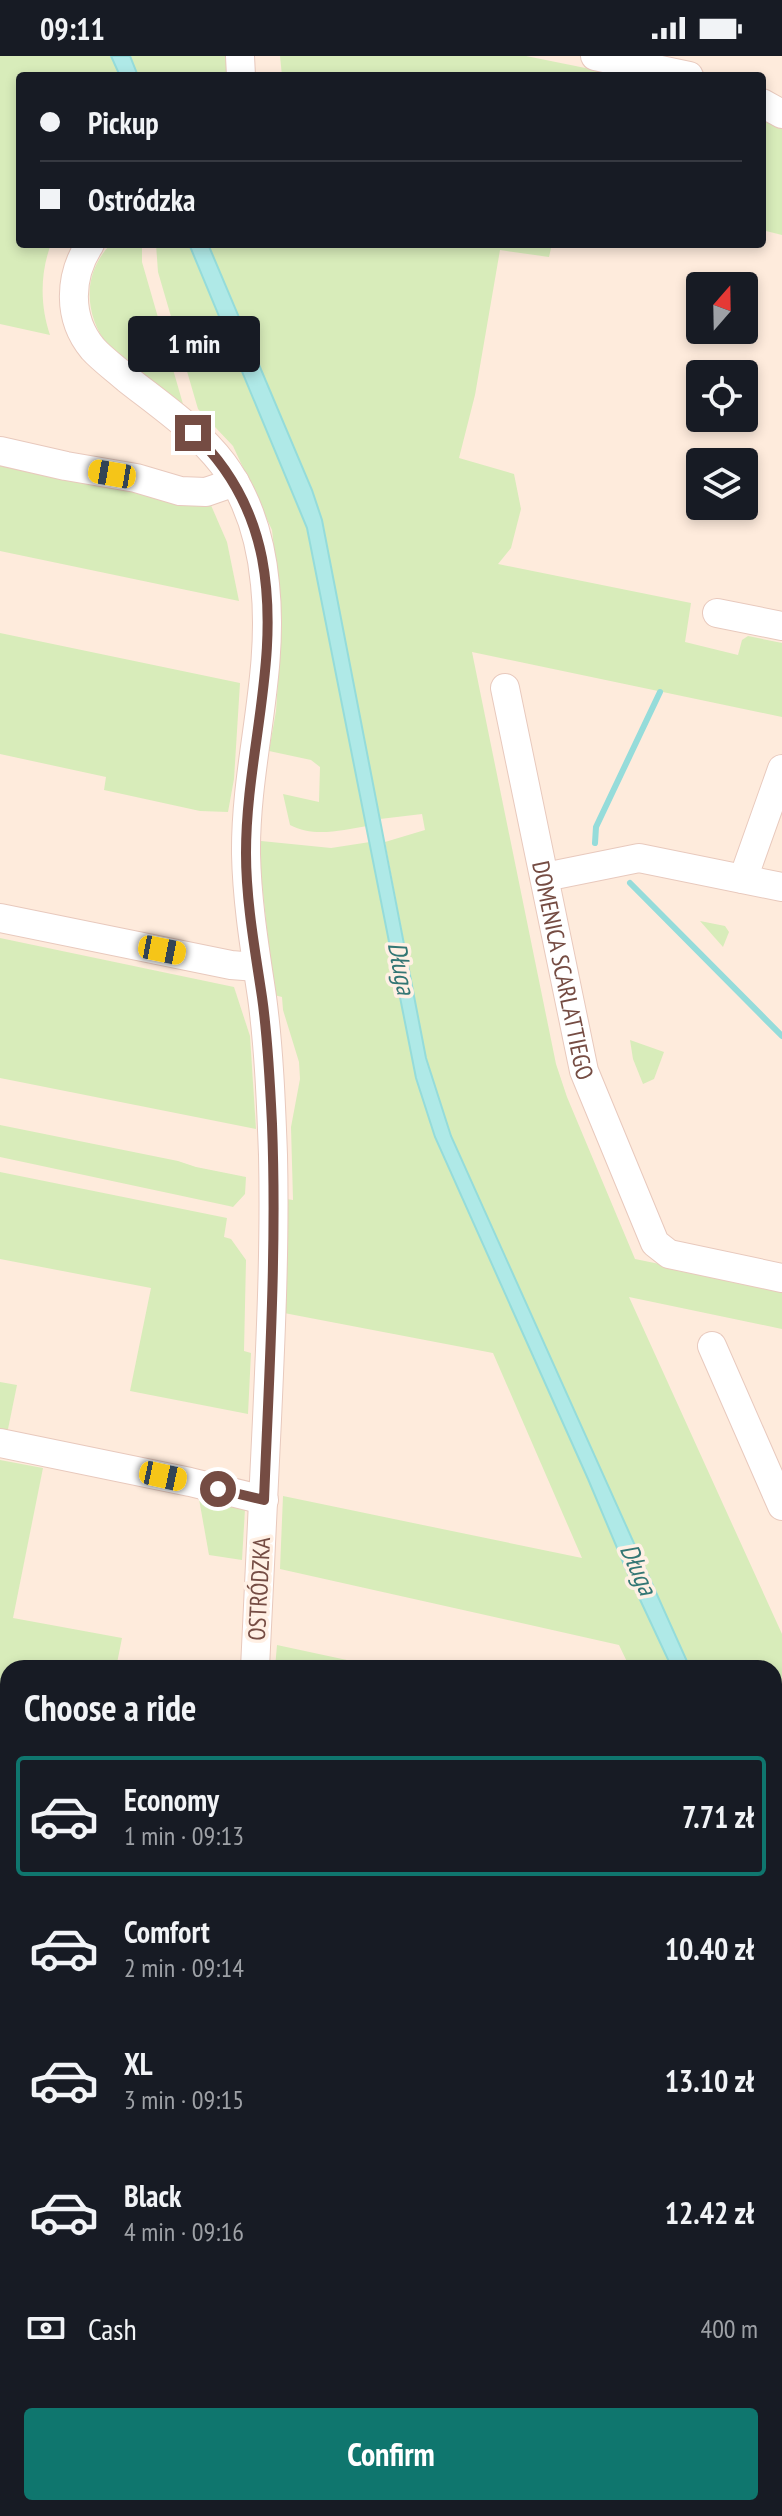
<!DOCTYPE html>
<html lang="en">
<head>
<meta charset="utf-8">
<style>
	:root { --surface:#171b24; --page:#242831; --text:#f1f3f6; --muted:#9ea1a6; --line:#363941; --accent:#0f766e }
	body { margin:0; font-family:"PT Sans Narrow",sans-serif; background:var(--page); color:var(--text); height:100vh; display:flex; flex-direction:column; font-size:30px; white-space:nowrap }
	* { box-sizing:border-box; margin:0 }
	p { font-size:26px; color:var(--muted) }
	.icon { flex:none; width:44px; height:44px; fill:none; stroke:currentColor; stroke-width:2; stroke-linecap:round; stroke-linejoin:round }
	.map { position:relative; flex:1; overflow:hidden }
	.sheet { position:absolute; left:0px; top:1604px; width:782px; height:856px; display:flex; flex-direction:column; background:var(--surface); border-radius:24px 24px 0 0; box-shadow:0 4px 12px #0003 }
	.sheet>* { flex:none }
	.top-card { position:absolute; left:16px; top:16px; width:750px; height:176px; border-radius:8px; box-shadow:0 4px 12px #0003; display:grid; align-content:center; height:176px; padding:0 24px; background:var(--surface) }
	.needle { width:52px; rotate:20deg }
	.fabs { position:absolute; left:686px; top:216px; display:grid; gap:16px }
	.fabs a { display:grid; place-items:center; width:72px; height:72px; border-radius:8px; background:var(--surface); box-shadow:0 4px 12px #0003; font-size:40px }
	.end { position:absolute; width:36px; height:36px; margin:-18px; border:10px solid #754c43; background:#fff; box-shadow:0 0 0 4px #fff }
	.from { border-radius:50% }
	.bubble { position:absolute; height:56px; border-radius:8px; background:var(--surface); box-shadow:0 4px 12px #0003; font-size:26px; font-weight:700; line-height:56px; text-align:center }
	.car { position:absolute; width:24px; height:48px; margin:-24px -12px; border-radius:10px; box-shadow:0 0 6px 2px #0007; background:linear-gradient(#f5c518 24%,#345 0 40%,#f5c518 0 76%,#345 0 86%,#f5c518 0) }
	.top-card b { display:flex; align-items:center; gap:28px; height:76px; font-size:30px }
	.top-card b+b { border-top:2px solid var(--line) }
	.top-card i { width:20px; height:20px; background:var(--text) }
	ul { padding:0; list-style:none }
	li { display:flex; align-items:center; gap:24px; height:120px; margin:0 16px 12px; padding:0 8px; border:4px solid transparent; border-radius:8px }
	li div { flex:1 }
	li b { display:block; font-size:30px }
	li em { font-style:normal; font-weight:700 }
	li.active { border-color:var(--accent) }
	li>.icon { width:72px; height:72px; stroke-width:1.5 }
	h2 { padding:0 24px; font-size:36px; line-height:96px }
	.pay { display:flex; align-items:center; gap:20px; height:88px; padding:0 24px; font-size:30px }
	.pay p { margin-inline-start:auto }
	.cta { display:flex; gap:16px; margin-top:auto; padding:16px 24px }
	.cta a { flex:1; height:92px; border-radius:8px; background:var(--accent); color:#fff; font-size:32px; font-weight:700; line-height:92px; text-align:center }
	.status { display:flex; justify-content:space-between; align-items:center; height:56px; padding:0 40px; background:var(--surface); direction:ltr }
	.status svg { height:22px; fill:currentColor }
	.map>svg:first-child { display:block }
</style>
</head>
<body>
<div class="status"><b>09:11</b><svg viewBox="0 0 49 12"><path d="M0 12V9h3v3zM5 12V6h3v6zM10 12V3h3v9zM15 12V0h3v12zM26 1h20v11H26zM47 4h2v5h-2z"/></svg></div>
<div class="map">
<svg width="782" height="2460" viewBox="0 0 782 2460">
	<rect width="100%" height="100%" fill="#feebdc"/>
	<!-- green -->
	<g fill="#d8ecba">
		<path d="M0 0H111L120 20H20V188H51C40 217 40 250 50 279L0 268Z"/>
		<polygon points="130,0 225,0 229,20 138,20"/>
		<polygon points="280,0 526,0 625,20 282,20"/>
		<polygon points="762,60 782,70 782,179 762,174"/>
		<path d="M111 188H142V206L185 355C167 340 150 325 132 311 124 304 114 298 108 290 84 258 82 217 111 188Z"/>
		<path d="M156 188H189L307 472 367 770C342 774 314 782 290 769L283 738 319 746 320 711 311 704 269 695 276 655 282 565 272 474 233 390 198 353 158 216Z"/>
		<polygon points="208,188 552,188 549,201 500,194 475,339 459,402 514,418 521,453 511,492 498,508 691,547 685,586 738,599 742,584 748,580 782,587 782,661 472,596 556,1008 567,1041 635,1203 782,1233 782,1273 629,1241 782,1578 782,1818 774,1800 774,1612 690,1612 451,1080 426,1002 385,786 425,774 422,758 380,763 322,464 312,434"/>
		<polygon points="0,403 210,447 227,486 239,545 0,495"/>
		<polygon points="0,577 240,627 234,723 228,756 200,755 104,734 106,721 0,698"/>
		<polygon points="261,785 331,792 370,786 416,1022 435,1081 588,1423 628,1518 672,1612 630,1612 619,1589 280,1513 283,1440 582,1502 493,1297 284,1257 286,1143 293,1144 291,1071 300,1023 299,1006 283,954 282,941 274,939 260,809"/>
		<polygon points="700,865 725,870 729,876 723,891"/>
		<polygon points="0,882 234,931 250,980 256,1073 0,1022"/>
		<polygon points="630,984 664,996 654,1023 643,1028 633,1003"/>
		<polygon points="0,1069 178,1105 196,1111 246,1121 245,1138 233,1151 229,1150 0,1101"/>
		<polygon points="0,1116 227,1162 224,1181 231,1183 246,1204 244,1295 251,1297 248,1358 130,1335 151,1232 0,1203"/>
		<polygon points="0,1326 17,1329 7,1378 0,1377"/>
		<polygon points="0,1404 43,1412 13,1562 122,1582 116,1612 8,1612 8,1634 0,1632"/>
		<polygon points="199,1443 245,1453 242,1504 209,1499"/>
		<polygon points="277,1589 384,1612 275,1612"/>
		<polygon points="0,1691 8,1693 8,1800 0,1798"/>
		<polygon points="774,1837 782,1855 782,1953 774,1934"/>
		<polygon points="0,1931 8,1932 8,2006 0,2004"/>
		<polygon points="774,1965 782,1966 782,2094 774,2092"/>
		<polygon points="0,2152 8,2154 8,2185 0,2184"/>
		<polygon points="145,2452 708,2452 715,2460 142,2460"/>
	</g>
	<!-- water -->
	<g fill="#afe9e7" stroke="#95dcda" stroke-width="2">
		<polygon points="111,0 130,0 138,20 120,20"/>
		<polygon points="189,188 208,188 312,434 322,464 426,1002 451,1080 690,1612 672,1612 628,1518 588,1423 435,1081 416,1022 307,472"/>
		<polygon points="774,1800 782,1818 782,1855 774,1837"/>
	</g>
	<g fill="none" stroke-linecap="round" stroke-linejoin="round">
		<!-- stream -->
		<g stroke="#95dcda" stroke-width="6">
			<polyline points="595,787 596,771 660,636"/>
			<polyline points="630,827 782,980"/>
		</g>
		<!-- minor casing -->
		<g stroke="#e8c9bd" stroke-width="30">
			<g id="minor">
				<polyline points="240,0 241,20"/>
				<polyline points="595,0 689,20"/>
				<polyline points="762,47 782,58"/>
				<path d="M90 188C69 220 67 262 93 293 103 304 116 313 127 323 160 349 197 374 223 408 248 442 261 485 265 528 275 619 245 707 246 798 247 846 255 894 262 941 269 993 271 1046 273 1099 275 1187 271 1275 267 1363 263 1446 259 1529 255 1612"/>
				<polyline points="0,395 66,410 136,422 180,435 206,436 235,426"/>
				<polyline points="717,557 782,570"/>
				<path id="s1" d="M505 632 584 1015 655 1187 669 1198 782 1222"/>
				<polyline points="545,821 639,802 782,831"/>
				<polyline points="743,823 782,713"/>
				<polyline points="0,862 231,909 257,911"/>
				<polyline points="712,1290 782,1450"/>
				<polyline points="0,1387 190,1426 264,1444"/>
				<polyline points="0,2202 8,2204"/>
				<polyline points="774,2327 782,2331"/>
				<polyline points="774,2371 782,2365"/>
				<polyline points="747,2452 756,2460"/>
				<polyline points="115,2460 118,2452"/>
			</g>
		</g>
		<!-- minor -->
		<use href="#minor" stroke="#fff" stroke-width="28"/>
	</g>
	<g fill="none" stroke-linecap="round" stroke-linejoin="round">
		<!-- route -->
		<path stroke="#754c43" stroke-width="10" d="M193 377C230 412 252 452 262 502 281 602 246 698 246 797 246 845 255 894 262 941 268 983 270 1026 272 1068 277 1193 269 1319 264 1444L218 1433"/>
	</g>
	<g text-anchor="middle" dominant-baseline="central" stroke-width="7" stroke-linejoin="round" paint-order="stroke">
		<!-- street labels -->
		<g font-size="24" fill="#754c43" stroke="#fff0e4">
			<text stroke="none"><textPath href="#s1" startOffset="288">DOMENICA SCARLATTIEGO</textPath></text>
			<text transform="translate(259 1533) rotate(-87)">OSTRÓDZKA</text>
		</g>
		<!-- water labels -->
		<g font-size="26" font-style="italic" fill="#337674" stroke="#fff0e4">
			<text transform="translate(402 912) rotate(79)">Długa</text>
			<text transform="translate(639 1513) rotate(66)">Długa</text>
		</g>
	</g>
</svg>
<div class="fabs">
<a><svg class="needle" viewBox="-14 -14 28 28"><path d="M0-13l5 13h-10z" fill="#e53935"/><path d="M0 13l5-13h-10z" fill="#9ea1a6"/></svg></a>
<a><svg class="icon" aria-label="locate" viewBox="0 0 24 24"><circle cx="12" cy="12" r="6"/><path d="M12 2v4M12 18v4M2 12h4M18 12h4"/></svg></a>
<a><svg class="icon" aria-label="layers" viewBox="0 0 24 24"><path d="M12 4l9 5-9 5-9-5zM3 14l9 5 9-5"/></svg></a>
</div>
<i class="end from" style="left:218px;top:1433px"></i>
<i class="end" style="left:193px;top:377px"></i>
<div class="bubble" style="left:128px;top:260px;width:132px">1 min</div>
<i class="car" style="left:112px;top:418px;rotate:280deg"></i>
<i class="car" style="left:162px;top:894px;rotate:101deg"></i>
<i class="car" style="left:163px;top:1420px;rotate:102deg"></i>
<div class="top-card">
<b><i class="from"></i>Pickup</b>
<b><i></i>Ostródzka</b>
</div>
<section class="sheet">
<h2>Choose a ride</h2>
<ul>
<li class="active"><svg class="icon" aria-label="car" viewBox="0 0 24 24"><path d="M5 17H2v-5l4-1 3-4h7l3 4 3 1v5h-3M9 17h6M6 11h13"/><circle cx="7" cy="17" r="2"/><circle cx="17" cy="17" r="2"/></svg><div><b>Economy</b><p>1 min · 09:13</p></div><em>7.71 zł</em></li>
<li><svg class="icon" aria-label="car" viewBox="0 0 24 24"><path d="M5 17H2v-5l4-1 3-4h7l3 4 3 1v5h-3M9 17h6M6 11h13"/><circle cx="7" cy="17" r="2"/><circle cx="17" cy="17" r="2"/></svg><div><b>Comfort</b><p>2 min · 09:14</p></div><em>10.40 zł</em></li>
<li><svg class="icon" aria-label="car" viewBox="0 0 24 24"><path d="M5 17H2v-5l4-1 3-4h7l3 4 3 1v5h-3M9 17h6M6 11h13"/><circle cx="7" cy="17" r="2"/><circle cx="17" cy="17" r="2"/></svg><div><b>XL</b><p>3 min · 09:15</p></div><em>13.10 zł</em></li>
<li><svg class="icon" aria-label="car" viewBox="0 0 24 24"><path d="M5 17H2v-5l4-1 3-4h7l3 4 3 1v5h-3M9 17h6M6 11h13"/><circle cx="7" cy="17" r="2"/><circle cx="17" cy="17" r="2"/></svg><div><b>Black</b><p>4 min · 09:16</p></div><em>12.42 zł</em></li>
</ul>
<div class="pay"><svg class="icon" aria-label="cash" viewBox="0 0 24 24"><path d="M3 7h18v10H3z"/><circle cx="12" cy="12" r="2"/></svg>Cash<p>400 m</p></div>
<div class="cta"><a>Confirm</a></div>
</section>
</div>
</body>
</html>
